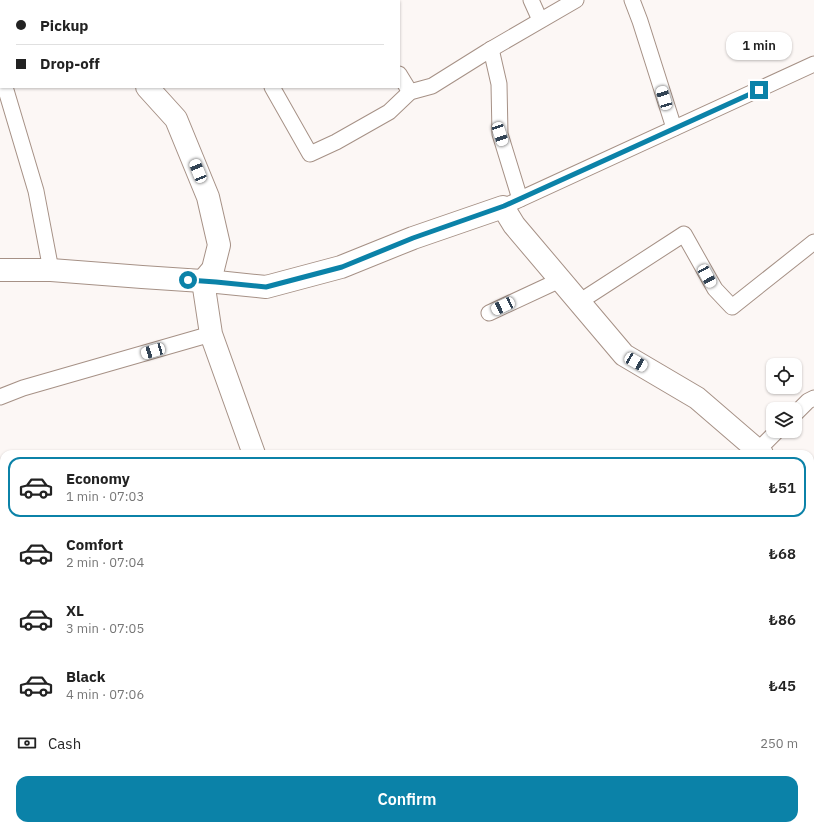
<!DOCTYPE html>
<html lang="en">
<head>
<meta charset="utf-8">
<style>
	:root { --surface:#fff; --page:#f6f6f6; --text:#222; --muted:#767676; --line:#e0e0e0; --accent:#0b82a8 }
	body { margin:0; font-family:"IBM Plex Sans",sans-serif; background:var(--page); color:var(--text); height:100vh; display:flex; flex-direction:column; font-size:15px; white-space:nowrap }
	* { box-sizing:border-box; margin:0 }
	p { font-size:13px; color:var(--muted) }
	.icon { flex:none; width:22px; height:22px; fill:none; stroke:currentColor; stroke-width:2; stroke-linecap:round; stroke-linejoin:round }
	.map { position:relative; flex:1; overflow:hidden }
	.sheet { position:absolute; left:0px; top:450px; width:814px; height:380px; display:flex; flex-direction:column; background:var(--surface); border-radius:12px 12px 0 0; box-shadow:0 1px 3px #0004 }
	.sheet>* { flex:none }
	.guide { position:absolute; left:0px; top:0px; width:400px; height:88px; box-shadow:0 1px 3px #0004; display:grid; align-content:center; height:88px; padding:0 16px; background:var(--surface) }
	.buttons { position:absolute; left:766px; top:358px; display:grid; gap:8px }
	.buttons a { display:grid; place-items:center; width:36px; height:36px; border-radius:8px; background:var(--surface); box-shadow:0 1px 3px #0004; font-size:20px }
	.end { position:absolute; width:18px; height:18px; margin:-9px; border:5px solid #0b82a8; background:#fff; box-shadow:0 0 0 2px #fff }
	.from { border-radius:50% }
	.bubble { position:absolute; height:28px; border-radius:12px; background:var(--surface); box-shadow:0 1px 3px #0004; font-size:13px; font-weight:600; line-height:28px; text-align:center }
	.car { position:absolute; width:12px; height:24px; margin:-12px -6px; border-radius:5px; box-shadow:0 0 3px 1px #0007; background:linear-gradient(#fff 24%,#345 0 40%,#fff 0 76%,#345 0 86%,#fff 0) }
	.guide b { display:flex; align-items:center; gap:14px; height:38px; font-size:15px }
	.guide b+b { border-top:1px solid var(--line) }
	.guide i { width:10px; height:10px; background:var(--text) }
	ul { padding:7px 0 0; list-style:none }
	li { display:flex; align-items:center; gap:12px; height:60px; margin:0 8px 6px; padding:0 8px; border:2px solid transparent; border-radius:12px }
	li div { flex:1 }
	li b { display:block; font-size:15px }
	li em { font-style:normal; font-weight:600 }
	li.on { border-color:var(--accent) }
	li>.icon { width:36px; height:36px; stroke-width:1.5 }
	.pay { display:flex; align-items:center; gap:10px; height:44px; padding:0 16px; font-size:15px }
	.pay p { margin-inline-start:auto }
	.button { display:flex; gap:8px; margin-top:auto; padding:8px 16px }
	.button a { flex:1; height:46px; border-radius:12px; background:var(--accent); color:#fff; font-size:16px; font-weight:600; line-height:46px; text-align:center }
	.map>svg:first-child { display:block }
</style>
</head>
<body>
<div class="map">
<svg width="814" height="830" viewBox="0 0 814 830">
	<rect width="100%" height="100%" fill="#fcf7f5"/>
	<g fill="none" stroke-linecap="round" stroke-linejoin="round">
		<!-- street casing -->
		<g stroke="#a69186" stroke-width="17">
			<g id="street">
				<polyline points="222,0 223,1"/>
				<polyline points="359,0 359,1"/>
				<polyline points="531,0 540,20"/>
				<polyline points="632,0 640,21 674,128"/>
				<polyline points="491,49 499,84 500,134 520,199"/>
				<polyline points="399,74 410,92"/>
				<polyline points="0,75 1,75"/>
				<polyline points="5,87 36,191 51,270"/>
				<polyline points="272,87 310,154 336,142 389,112 410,92 432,86 488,51 576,0"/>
				<polyline points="503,207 814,64"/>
				<polyline points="579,302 684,234 715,289 732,307 814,242"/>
				<polyline points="489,313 560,280"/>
				<polyline points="0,397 23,388 211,334"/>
				<polyline points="795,414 808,401 814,398"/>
				<polyline points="758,450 777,431"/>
				<polyline points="810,540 814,539"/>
				<polyline points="0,611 4,607"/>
				<polyline points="810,637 814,636"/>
				<polyline points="0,663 4,667"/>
				<polyline points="167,826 171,830"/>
				<polyline points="24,830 31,826"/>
				<polyline points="307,830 314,826"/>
			</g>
		</g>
		<!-- secondary casing -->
		<g stroke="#a69186" stroke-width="24">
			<g id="secondary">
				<polyline points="68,0 69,1"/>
				<polyline points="147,87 176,119 208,197 219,245 213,269 203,281 211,334 254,454"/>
				<polyline points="0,270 51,270 142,277 217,282 266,287 341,267 413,238 503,207 514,225 624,355 697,398 762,454"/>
				<polyline points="810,501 814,505"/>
				<polyline points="456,826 459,830"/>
				<polyline points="813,830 814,829"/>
			</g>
		</g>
		<!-- street -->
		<use href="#street" stroke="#fff" stroke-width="15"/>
		<!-- secondary -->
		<use href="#secondary" stroke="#fff" stroke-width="22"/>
	</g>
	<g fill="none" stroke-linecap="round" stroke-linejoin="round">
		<!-- route -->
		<polyline stroke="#0b82a8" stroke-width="5" points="188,280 216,282 266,287 342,267 413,238 504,206 759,90"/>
	</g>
</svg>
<div class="buttons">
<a><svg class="icon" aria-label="locate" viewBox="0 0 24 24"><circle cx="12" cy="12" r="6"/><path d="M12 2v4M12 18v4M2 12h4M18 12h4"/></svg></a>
<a><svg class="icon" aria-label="layers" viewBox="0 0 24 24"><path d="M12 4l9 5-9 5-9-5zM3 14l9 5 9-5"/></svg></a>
</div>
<i class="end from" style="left:188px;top:280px"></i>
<i class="end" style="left:759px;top:90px"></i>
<div class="bubble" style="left:726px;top:32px;width:66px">1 min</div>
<i class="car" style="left:664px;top:98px;rotate:343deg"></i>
<i class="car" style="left:500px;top:134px;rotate:162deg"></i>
<i class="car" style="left:198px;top:171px;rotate:338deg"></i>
<i class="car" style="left:707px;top:276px;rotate:151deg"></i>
<i class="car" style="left:503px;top:306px;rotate:245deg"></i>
<i class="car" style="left:153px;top:351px;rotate:254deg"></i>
<i class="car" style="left:636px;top:362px;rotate:120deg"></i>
<div class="guide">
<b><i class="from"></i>Pickup</b>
<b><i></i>Drop-off</b>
</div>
<section class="sheet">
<ul>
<li class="on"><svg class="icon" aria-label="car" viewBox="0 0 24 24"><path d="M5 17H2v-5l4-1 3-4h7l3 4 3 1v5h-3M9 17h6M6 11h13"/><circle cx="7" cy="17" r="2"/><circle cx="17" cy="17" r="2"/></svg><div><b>Economy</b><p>1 min · 07:03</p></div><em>₺51</em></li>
<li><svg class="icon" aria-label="car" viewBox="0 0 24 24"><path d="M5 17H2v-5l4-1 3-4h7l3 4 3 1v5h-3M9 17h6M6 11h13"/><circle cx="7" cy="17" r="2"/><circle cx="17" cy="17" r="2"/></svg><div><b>Comfort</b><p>2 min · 07:04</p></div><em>₺68</em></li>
<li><svg class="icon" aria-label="car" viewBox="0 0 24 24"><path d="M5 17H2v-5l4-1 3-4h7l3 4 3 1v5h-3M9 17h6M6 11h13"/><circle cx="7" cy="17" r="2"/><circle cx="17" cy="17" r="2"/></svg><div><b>XL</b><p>3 min · 07:05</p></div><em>₺86</em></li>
<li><svg class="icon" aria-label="car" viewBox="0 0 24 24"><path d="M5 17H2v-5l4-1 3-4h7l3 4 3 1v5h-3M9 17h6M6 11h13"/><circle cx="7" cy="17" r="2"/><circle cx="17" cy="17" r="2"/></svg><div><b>Black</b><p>4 min · 07:06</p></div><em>₺45</em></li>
</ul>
<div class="pay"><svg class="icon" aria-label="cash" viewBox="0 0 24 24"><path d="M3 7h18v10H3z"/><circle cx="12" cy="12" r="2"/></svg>Cash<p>250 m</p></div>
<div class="button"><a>Confirm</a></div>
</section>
</div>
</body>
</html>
